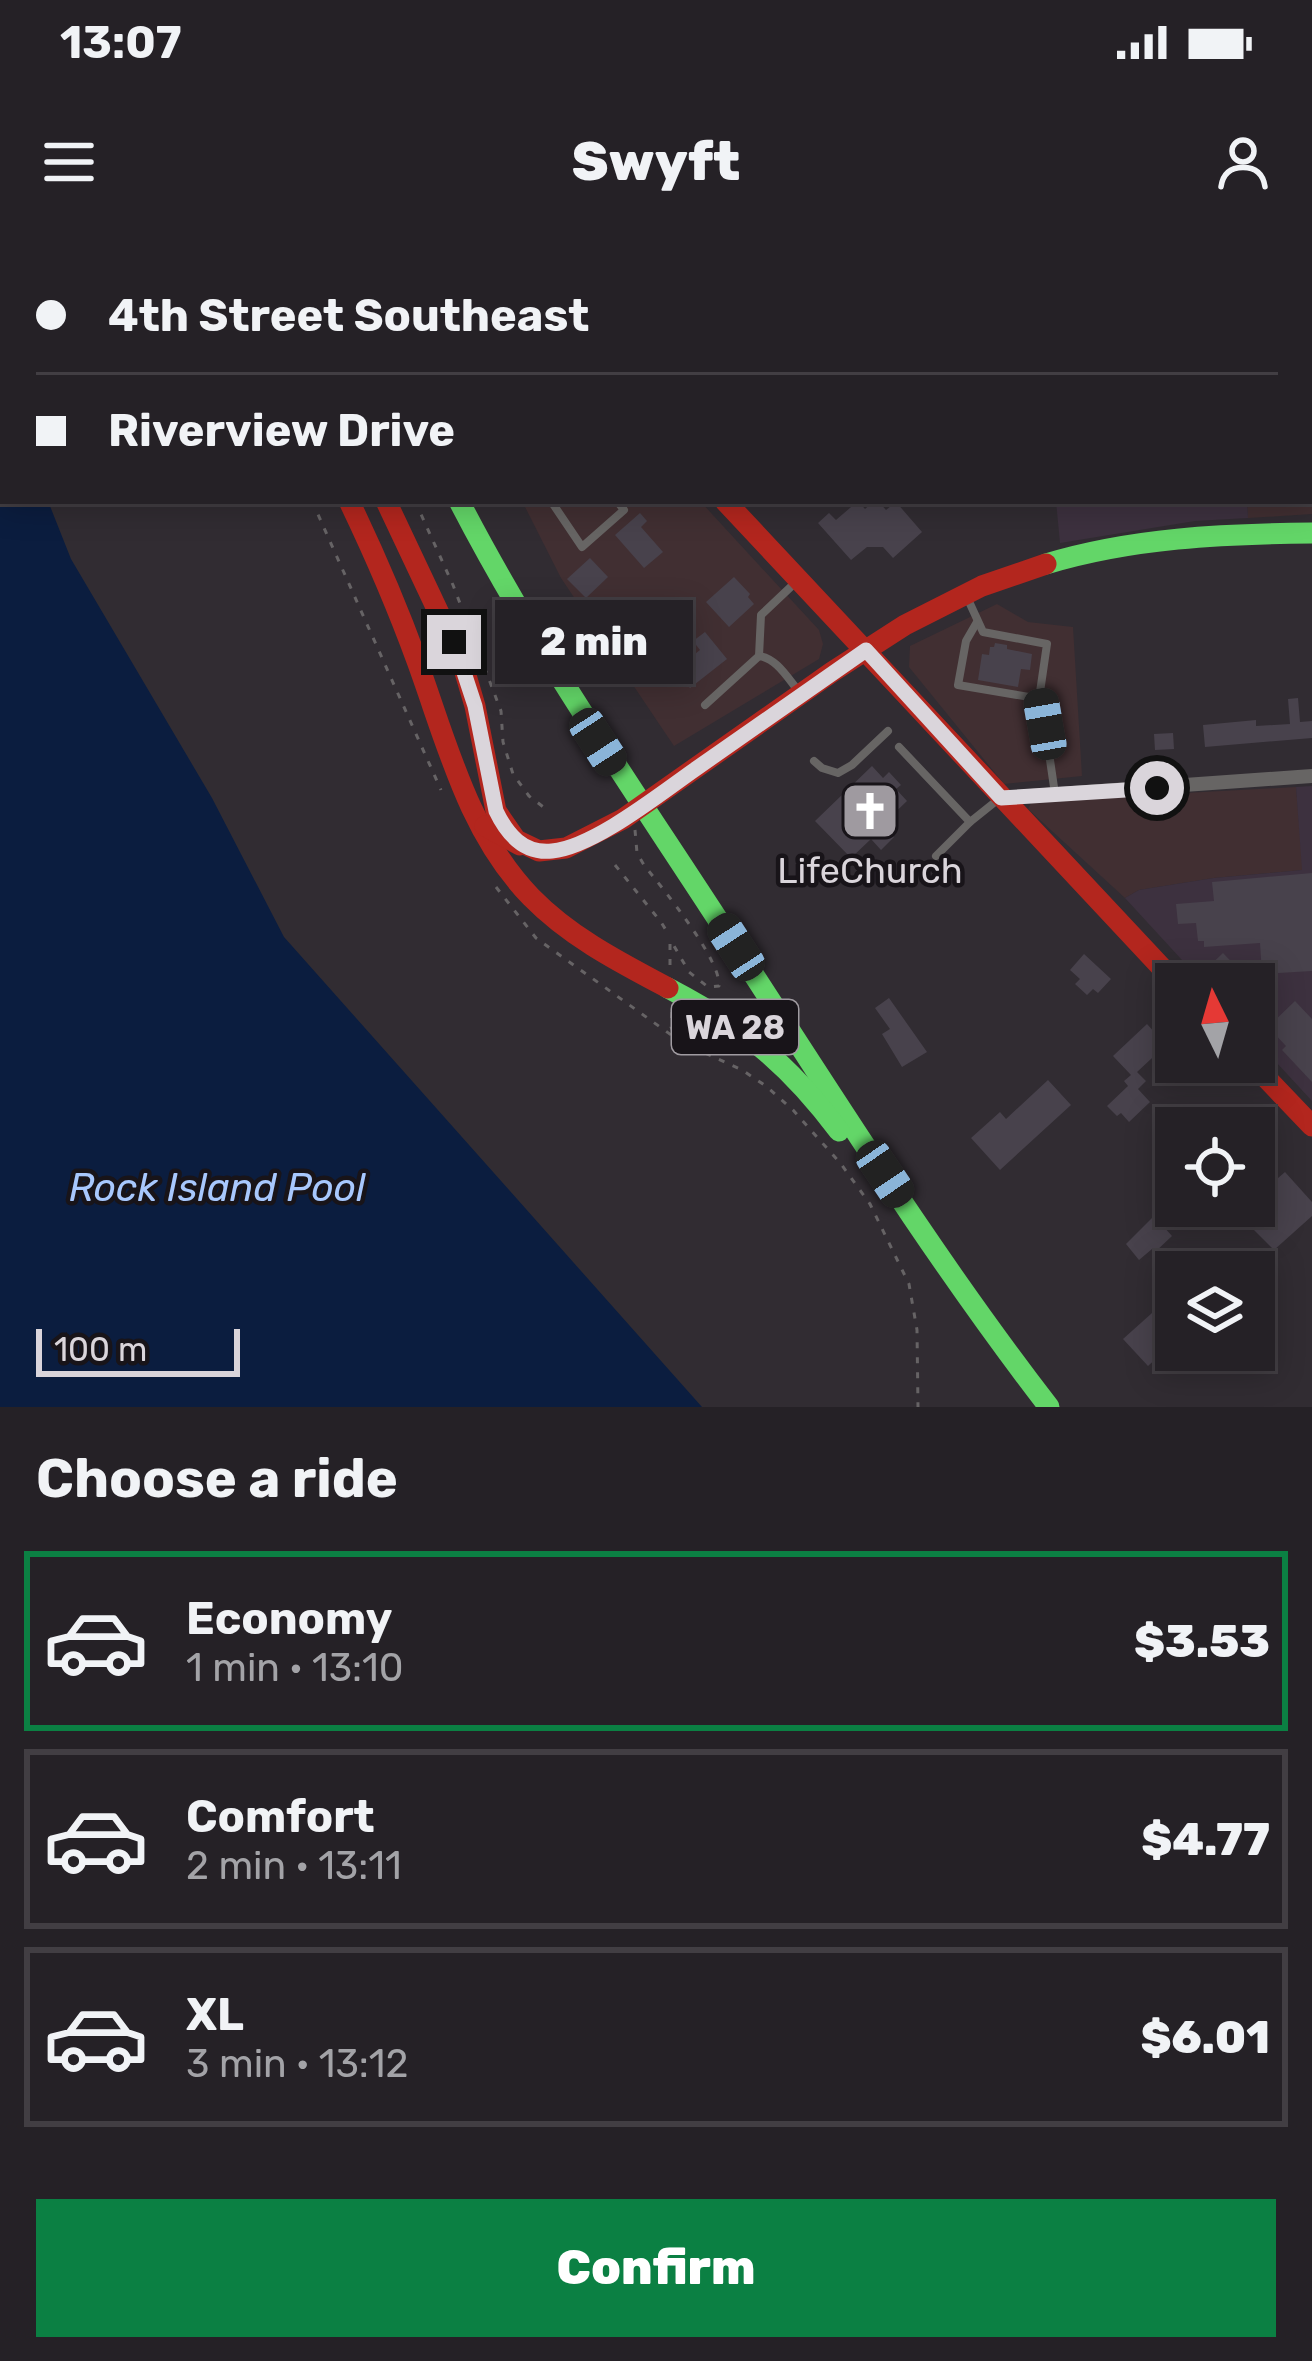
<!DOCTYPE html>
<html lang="en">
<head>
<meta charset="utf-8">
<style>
	:root { --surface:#252126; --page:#312e32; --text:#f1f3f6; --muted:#a3a3a7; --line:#423e43; --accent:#0b8043 }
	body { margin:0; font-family:Rubik,sans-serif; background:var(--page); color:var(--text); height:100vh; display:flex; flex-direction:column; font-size:45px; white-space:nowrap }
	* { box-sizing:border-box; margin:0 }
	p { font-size:39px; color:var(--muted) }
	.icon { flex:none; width:66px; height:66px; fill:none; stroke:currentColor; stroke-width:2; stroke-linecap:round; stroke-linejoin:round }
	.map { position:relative; height:1167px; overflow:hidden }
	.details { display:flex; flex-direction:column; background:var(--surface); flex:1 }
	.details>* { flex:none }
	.guide { position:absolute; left:0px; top:0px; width:1314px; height:264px; box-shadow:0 6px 30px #0003,0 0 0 3px var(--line); display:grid; align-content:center; height:264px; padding:0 36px; background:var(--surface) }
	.needle { width:78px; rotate:355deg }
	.buttons { position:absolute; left:1155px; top:723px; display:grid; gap:24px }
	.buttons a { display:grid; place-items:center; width:120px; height:120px; border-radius:0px; background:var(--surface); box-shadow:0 6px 30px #0003,0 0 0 3px var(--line); font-size:60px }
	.scale { position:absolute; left:36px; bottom:30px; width:204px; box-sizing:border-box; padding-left:12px; border:6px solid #dad5db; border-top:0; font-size:33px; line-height:42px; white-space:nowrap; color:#dad5db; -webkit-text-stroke:9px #181419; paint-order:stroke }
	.end { position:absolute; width:54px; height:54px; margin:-27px; border:15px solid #dad5db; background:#111; box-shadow:0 0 0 6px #111 }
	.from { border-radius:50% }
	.bubble { position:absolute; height:84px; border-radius:0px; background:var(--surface); box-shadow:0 6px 30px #0003,0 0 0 3px var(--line); font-size:39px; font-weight:800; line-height:84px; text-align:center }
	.car { position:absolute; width:36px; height:72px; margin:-36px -18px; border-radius:15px; box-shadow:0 0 9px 3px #0007; background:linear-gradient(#222 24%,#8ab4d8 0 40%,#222 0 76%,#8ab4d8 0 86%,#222 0) }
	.guide b { display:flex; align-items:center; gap:42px; height:114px; font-size:45px }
	.guide b+b { border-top:3px solid var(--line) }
	.guide i { width:30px; height:30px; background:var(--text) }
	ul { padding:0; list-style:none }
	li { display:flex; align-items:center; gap:36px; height:180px; margin:0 24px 18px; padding:0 12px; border:6px solid var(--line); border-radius:0px }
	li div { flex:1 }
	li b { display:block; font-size:45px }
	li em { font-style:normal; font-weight:800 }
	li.current { border-color:var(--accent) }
	li>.icon { width:108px; height:108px; stroke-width:1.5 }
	h2 { padding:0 36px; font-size:54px; line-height:144px }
	.button { display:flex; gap:24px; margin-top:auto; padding:24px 36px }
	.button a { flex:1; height:138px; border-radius:0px; background:var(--accent); color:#fff; font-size:48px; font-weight:800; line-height:138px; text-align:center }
	.status { display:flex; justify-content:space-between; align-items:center; height:84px; padding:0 60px; background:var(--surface); direction:ltr }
	.status svg { height:33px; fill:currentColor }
	header { display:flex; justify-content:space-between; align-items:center; height:156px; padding:0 36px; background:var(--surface); font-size:54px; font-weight:800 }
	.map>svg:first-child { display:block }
</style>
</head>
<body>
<div class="status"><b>13:07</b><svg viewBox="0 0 49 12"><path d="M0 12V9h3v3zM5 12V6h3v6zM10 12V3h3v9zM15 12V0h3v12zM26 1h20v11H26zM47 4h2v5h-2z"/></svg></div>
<header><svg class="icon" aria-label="menu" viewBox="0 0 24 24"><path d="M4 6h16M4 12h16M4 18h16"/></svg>Swyft<svg class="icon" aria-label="person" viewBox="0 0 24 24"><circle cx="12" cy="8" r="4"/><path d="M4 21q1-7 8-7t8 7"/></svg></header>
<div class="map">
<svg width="1312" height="1167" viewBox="0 0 1312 1167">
	<rect width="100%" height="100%" fill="#312c32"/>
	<!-- commercial -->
	<g fill="#412f32">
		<polygon points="1034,0 1312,0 1312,101 1311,3 1034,3"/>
		<polygon points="1312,210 1312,274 1248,278 1247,261 1311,261"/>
		<polygon points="522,261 700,261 819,390 823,404 819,419 674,506 561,338"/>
		<polygon points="997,364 1028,382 1073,387 1082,536 1004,544 909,427 910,406"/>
		<polygon points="1296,547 1303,630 1214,638 1139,650 1125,658 1028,569 1031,563 1037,561"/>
	</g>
	<!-- built -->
	<g fill="#3d313f">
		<polygon points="1056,261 1247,261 1248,278 1195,281 1060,303"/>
		<polygon points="1312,546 1312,861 1254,798 1254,744 1204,744 1125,658 1139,650 1214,638 1302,630 1296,547"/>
	</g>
	<!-- water -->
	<polygon fill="#0b1d3f" points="0,140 3,148 3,261 48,261 71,319 212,558 284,697 702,1167 0,1167"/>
	<!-- building -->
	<g fill="#48424c">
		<polygon points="858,261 865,269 874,261 878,261 886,270 896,262 922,292 893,318 883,307 867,307 851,320 818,283 829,273 836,280"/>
		<polygon points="640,273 647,281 641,287 663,312 644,328 615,295"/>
		<polygon points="590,318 608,337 586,358 567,339"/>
		<polygon points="734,337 750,354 748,357 754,364 729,387 706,362"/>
		<polygon points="705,392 727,419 690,448 675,430 700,410 693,401"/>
		<polygon points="995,403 1007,405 1007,409 1032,414 1030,430 1021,429 1018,447 978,440 982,414 989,415 990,407 994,407"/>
		<polygon points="1298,458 1300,482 1312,481 1312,498 1205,507 1203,485 1256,480 1256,486 1290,484 1288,459"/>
		<polygon points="1173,493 1174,509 1155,510 1154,494"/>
		<polygon points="872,526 883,538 889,532 901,545 896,549 907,561 882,585 894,597 881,610 871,599 851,618 815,581"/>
		<polygon points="1312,633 1312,731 1262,734 1260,703 1204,707 1204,701 1198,701 1196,683 1178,684 1176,664 1214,661 1212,642"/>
		<polygon points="1223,713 1244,735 1234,744 1213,744 1202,733"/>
		<polygon points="1084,714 1111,739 1098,753 1093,749 1087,755 1075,744 1080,739 1070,730"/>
		<polygon points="889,758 927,812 902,827 882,794 890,789 875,768"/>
		<polygon points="1295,761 1312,779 1312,842 1282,810 1286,806 1268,787"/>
		<polygon points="1147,784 1166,805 1137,832 1146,841 1138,849 1150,862 1129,882 1121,873 1117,876 1107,866 1128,846 1124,841 1131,835 1113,816"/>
		<polygon points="1048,840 1071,865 1000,930 971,898 1000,872 1006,879"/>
		<polygon points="1254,873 1272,889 1254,909"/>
		<polygon points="1285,932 1312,962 1312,976 1274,1010 1238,974 1247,966 1254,966 1254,959"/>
		<polygon points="1154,976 1172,996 1155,1012 1152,1009 1139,1020 1126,1004"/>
		<polygon points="1171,1056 1176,1062 1176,1100 1148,1126 1123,1099"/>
	</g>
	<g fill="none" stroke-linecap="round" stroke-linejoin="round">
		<!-- path -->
		<g stroke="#666365" stroke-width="3" stroke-dasharray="6 9" stroke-linecap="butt">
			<polyline points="177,0 178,3"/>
			<polyline points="312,0 313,3"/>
			<polyline points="312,261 441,550"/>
			<polyline points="415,261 453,345 501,471 503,502 513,534 529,556 546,569"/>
			<path d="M635 590 637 613 644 625C663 649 721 719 719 746L708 747 689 732 670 699"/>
			<polyline points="615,625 661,682 669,695"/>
			<polyline points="496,647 536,698 681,802 742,830 766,846 793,870 841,924 870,964 909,1044 917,1090 918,1167"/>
			<polyline points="670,725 670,704"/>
			<polyline points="672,772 671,787 675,796"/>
		</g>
		<!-- lane -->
		<g stroke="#676564" stroke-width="8">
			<polyline points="1059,0 1059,3"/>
			<polyline points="1307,3 1312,3"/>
			<polyline points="551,261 582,307 624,270 617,261"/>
			<polyline points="966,355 983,392 1047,404 1040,452 1055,554"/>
			<polyline points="977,382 966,401 958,445 1041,459"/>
			<polyline points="759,416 761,375 797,341"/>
			<path d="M705 465 759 416C776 418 787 437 797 449"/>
			<polyline points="899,507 970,582 1000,558"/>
			<polyline points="814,521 822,528 838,533 852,525 888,491"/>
			<polyline points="936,616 970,582"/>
		</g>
		<!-- street -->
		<g stroke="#676564" stroke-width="14">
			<polyline points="770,3 812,0"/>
			<polyline points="1001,558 1312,536"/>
		</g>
		<!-- fast -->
		<g stroke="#63d668" stroke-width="21">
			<polyline points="271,0 271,3"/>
			<polyline points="345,0 347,3"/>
			<path d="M459 261C536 410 631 546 722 686 828 848 930 1013 1049 1167"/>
			<path d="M1046 324C1132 298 1222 294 1312 293"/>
			<path d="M668 748C743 787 788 823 839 891"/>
		</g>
		<!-- slow -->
		<g stroke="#ff974d" stroke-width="21">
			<polyline points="203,0 205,3"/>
			<polyline points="482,0 484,3"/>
		</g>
		<!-- jam -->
		<g stroke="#b3261e" stroke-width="21">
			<path d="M349 261C374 313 397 366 417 421 447 503 468 592 531 657 570 697 619 722 668 748"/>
			<polyline points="386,261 462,422 475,466 496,571 516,600 539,611 566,608 623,579 832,432 905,385 982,346 1046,324"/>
			<polyline points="725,261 1177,744"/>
			<polyline points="485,586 520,605"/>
			<polyline points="1251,822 1312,886"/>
		</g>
	</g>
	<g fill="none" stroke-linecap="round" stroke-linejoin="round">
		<!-- route -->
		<path stroke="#dad5db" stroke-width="15" d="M454 402 475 466 496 571C507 594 523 614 552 611 594 607 661 553 697 528 753 489 809 450 866 410L1001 558 1157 548"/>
	</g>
	<!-- icons -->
	<defs>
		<g id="church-square" transform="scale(3)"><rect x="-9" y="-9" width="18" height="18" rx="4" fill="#9f9aa0" stroke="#181419"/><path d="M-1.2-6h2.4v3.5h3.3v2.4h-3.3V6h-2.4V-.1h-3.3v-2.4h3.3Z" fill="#fff"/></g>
	</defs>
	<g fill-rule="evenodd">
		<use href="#church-square" x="870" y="571"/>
	</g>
	<g text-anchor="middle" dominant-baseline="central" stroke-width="9" stroke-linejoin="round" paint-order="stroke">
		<!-- shield labels -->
		<rect fill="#181419" stroke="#a09ba1" stroke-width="3" x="672" y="760" width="126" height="54" rx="9"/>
		<g font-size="33" font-weight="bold" fill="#dad5db">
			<text x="735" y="787">WA 28</text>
		</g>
		<!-- poi labels -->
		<g font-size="36" fill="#dad5db" stroke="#181419">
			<text x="870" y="630">LifeChurch</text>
		</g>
		<!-- water labels -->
		<g font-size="39" font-style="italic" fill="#a8c8fd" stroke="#181419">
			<text x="217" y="948">Rock Island Pool</text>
		</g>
	</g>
</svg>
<div class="buttons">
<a><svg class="needle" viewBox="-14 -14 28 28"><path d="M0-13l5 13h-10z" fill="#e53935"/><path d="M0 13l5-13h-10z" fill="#a3a3a7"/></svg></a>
<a><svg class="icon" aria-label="locate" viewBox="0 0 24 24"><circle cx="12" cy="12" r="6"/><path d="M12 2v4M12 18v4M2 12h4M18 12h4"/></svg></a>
<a><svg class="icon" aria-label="layers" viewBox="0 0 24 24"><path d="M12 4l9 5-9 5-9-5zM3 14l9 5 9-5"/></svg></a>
</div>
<div class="scale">100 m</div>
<i class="end from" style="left:1157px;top:548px"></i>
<i class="end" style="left:454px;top:402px"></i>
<div class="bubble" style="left:495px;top:360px;width:198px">2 min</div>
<i class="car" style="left:1045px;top:484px;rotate:350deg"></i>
<i class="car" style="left:598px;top:502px;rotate:147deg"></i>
<i class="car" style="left:736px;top:707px;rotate:327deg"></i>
<i class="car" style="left:885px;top:934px;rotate:146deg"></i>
<div class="guide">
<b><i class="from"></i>4th Street Southeast</b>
<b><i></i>Riverview Drive</b>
</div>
</div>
<section class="details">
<h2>Choose a ride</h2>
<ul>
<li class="current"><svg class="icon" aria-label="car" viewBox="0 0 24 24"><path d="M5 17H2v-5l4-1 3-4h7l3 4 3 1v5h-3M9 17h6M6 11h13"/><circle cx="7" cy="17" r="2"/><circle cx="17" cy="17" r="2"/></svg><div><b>Economy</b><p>1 min · 13:10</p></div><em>$3.53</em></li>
<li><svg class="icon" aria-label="car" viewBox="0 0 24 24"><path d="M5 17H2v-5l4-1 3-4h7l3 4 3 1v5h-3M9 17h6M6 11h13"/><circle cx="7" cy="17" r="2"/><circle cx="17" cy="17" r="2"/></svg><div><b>Comfort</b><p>2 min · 13:11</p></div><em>$4.77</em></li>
<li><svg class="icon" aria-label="car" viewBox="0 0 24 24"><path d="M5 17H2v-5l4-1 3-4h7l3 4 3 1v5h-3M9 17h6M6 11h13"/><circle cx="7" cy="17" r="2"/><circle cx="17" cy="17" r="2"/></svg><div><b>XL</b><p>3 min · 13:12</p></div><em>$6.01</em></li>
</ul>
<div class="button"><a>Confirm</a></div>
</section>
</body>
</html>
